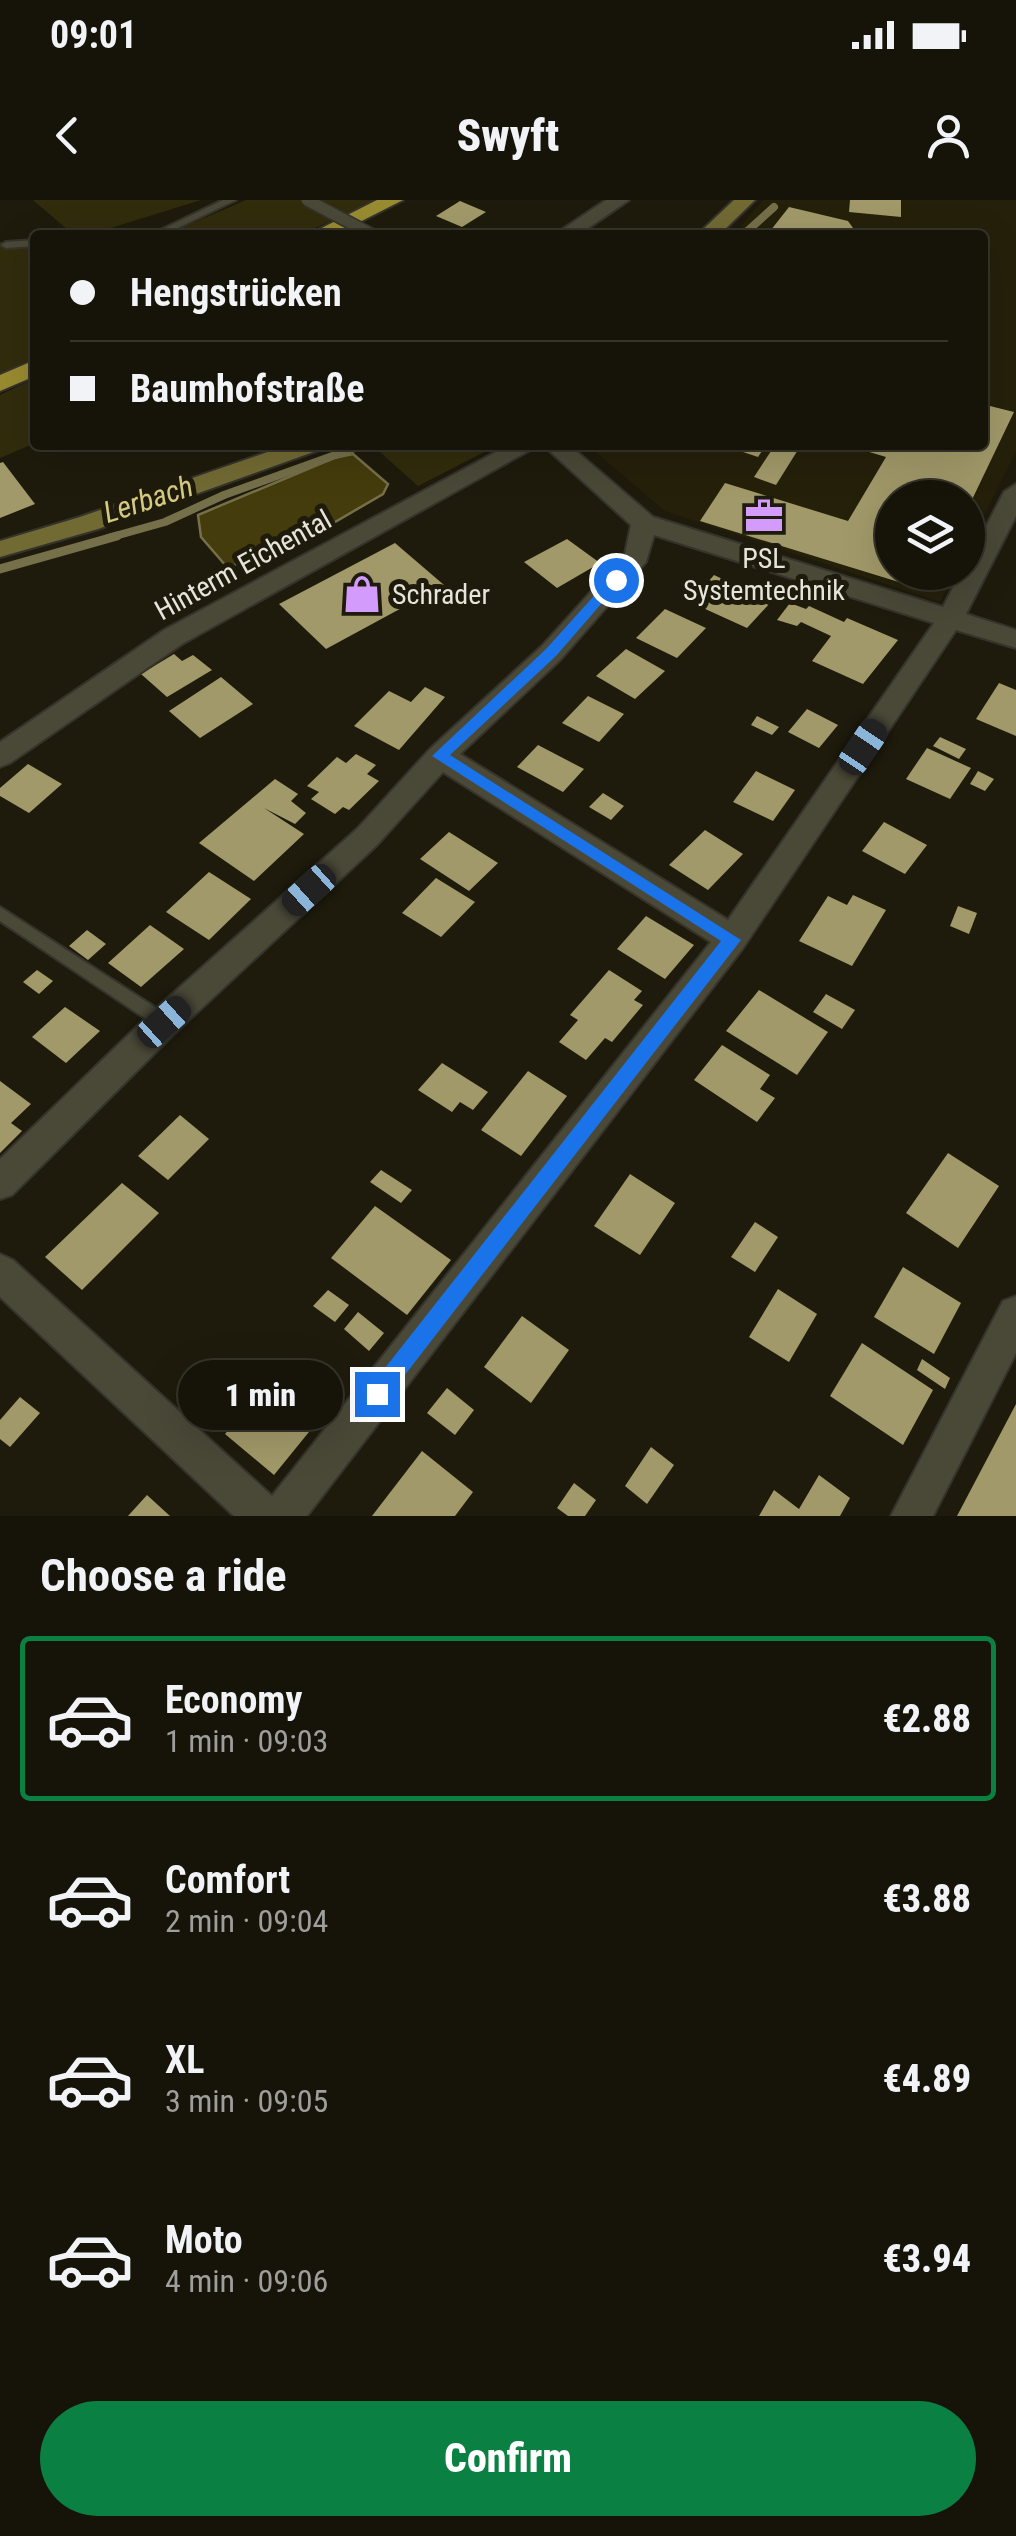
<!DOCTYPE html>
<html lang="en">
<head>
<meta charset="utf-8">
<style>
	:root { --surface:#161409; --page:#1f1d12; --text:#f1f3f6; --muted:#9e9e9c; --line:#35332a; --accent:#0b8043 }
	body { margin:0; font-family:"Roboto Condensed",sans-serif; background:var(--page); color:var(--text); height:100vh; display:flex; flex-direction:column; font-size:38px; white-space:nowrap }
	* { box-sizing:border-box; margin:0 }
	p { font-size:32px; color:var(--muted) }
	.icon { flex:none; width:55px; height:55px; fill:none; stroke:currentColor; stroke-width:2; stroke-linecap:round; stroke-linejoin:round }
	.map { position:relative; height:1316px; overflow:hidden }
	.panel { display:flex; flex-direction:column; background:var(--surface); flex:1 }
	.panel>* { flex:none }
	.top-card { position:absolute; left:30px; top:30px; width:958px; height:220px; border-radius:10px; box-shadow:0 10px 40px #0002,0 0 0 2px var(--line); display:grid; align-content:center; height:220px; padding:0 40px; background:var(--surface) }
	.controls { position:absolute; left:875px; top:280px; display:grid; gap:20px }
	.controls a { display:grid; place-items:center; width:110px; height:110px; border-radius:50%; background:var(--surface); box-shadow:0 10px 40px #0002,0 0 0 2px var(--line); font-size:50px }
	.end { position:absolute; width:45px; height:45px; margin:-22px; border:12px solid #1a73e8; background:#fff; box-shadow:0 0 0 5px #fff }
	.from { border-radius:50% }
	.bubble { position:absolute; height:70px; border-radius:35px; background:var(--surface); box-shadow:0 10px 40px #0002,0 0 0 2px var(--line); font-size:32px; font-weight:800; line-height:70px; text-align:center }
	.car { position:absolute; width:30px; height:60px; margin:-30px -15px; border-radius:12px; box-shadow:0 0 8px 2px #0007; background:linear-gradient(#222 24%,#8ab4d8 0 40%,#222 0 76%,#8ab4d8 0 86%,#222 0) }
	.top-card b { display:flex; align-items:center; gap:35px; height:95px; font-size:38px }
	.top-card b+b { border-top:2px solid var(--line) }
	.top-card i { width:25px; height:25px; background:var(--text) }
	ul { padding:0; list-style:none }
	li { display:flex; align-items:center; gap:30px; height:165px; margin:0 20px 15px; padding:0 20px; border:5px solid transparent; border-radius:10px }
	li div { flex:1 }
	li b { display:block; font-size:38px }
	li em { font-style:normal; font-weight:800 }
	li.on { border-color:var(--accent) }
	li>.icon { width:90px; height:90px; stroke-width:1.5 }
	h2 { padding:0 40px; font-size:45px; line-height:120px }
	.action { display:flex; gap:20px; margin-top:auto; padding:20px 40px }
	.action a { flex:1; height:115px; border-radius:60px; background:var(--accent); color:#fff; font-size:40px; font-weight:800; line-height:115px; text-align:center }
	.status { display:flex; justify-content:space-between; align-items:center; height:70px; padding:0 50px; background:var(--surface); direction:ltr }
	.status svg { height:28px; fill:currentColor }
	header { display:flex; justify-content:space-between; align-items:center; height:130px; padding:0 40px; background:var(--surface); font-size:45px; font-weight:800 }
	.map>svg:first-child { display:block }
</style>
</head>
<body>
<div class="status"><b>09:01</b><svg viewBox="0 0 49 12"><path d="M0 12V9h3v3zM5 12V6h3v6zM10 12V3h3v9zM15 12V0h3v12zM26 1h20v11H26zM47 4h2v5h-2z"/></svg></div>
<header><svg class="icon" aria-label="back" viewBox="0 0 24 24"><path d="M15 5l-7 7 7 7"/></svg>Swyft<svg class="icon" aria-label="person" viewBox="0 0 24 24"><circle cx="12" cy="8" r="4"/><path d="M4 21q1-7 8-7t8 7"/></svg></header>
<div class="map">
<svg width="1016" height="1316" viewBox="0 0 1016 1316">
	<rect width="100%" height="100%" fill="#1e1b0c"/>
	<!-- built -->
	<polygon fill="#24200a" points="763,0 1016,0 1016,251 968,347 968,298 892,298 892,372 955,373 940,402 665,311 587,245 982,245 982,35 733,35"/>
	<!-- green -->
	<g fill="#312c0c">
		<polygon points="33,0 201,0 88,35 74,35"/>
		<polygon points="246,0 376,0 300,35 165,35"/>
		<polygon points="0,42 35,44 35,157 0,175"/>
		<polygon points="35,178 35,243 0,258 0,195"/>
		<polygon points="398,245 488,245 492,248 418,286 380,252"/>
	</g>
	<!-- water -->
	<polygon fill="#443c0c" stroke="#756f4a" stroke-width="2.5" points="353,254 388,284 383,294 270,360 226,366 201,337 198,315 334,258"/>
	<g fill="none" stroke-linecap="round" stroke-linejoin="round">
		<!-- stream-far1 -->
		<g stroke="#756f4a" stroke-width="8">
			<polyline points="743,35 774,7"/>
			<polyline points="108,338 165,322 224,295 363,245"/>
		</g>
		<!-- stream -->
		<polyline stroke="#756f4a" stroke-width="9" points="0,369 117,336"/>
	</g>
	<!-- building -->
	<g fill="#a19969">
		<polygon points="850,0 901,0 901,17 849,12"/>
		<polygon points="460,1 486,12 462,27 436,16"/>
		<polygon points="789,7 848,21 858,35 767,35"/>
		<polygon points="982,204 1014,212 968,308 968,298 892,298 892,372 936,372 928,391 700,321 725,283 848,321 886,257 846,245 982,245"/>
		<polygon points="722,245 766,245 758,257"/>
		<polygon points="775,245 801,245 776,285 754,277"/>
		<polygon points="3,262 35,304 0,318 0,263"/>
		<polygon points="567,339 600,363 557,388 524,362"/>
		<polygon points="395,343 444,385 326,449 279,404"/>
		<polygon points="714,375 771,402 747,428 703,408 713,397 701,390"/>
		<polygon points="790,403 806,409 809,406 844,422 847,418 898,440 863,484 812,461 831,436 801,422 797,426 777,420"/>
		<polygon points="665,409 706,428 677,458 636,438"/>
		<polygon points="626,449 665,471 635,499 596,476"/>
		<polygon points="174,454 182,461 193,455 212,470 167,497 141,474"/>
		<polygon points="221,477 253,504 200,538 169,511"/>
		<polygon points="999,483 1016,490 1016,536 976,519"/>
		<polygon points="425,487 445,497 399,550 354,526 389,491 411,502"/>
		<polygon points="588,496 624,514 599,542 562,523"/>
		<polygon points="807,509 838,525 819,548 788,532"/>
		<polygon points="757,516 779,527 772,535 751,525"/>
		<polygon points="940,537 966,549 959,559 933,546"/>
		<polygon points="538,545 584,569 563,592 517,567"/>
		<polygon points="927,548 971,568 950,599 906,579"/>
		<polygon points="356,554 376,565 367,574 379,581 349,610 343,607 335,614 311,599 319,592 307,586 337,557 346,563"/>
		<polygon points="28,564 62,584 29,613 0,596 0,588"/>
		<polygon points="756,571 795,590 773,621 733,602"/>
		<polygon points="978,571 994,579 985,591 970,584"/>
		<polygon points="275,579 298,594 291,601 306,613 295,624 264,608 304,634 254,681 199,643"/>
		<polygon points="603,593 624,606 611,620 589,607"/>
		<polygon points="884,622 927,645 905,674 862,651"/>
		<polygon points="705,630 743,654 708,690 669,665"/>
		<polygon points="449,632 498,663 469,691 420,659"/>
		<polygon points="209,672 251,699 209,740 166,712"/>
		<polygon points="436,678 475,702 441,737 402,713"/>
		<polygon points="853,695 886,710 852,766 799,741 828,696 847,705"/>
		<polygon points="958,706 977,713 969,734 950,726"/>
		<polygon points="646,716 694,745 665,779 617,749"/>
		<polygon points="150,725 184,749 141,787 108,763"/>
		<polygon points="87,730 106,744 88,760 69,746"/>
		<polygon points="37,770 53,781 39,794 23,782"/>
		<polygon points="609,770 642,791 634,800 643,805 612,842 605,838 586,860 559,842 578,820 570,815"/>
		<polygon points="759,790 828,832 797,875 726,831"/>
		<polygon points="826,794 855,810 842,829 813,812"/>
		<polygon points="65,807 100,831 66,863 32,837"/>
		<polygon points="722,845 770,875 760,889 775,898 757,922 694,880"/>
		<polygon points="442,863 488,892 473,910 460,902 452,912 418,890"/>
		<polygon points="528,871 567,896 521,956 481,930"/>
		<polygon points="0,881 31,904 11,923 22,931 0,953"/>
		<polygon points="180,915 209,939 168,980 138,956"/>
		<polygon points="948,953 999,986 958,1048 906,1013"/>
		<polygon points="381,970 412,990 401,1003 370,982"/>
		<polygon points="630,974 675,1003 640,1055 594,1026"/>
		<polygon points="122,983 159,1013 82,1090 45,1057"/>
		<polygon points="375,1006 451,1060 407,1115 331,1058"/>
		<polygon points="755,1022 778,1037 755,1072 731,1057"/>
		<polygon points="903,1067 961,1103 934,1154 874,1117"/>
		<polygon points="778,1089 817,1114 789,1162 749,1137"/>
		<polygon points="328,1090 349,1105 335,1122 313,1106"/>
		<polygon points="358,1112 384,1133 369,1151 344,1129"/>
		<polygon points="522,1116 569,1150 531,1203 484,1167"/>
		<polygon points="862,1143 933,1190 903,1245 830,1196"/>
		<polygon points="922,1159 950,1178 945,1189 917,1170"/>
		<polygon points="278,1172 326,1211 274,1275 225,1234"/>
		<polygon points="447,1188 474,1210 455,1235 427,1213"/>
		<polygon points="20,1197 40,1213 10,1247 0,1239 0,1220"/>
		<polygon points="1016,1204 1016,1316 957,1316"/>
		<polygon points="651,1247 674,1265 647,1304 625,1286"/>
		<polygon points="422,1251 473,1292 455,1316 372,1316"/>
		<polygon points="819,1275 850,1298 840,1316 759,1316 774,1290 799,1309"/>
		<polygon points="574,1283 596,1300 585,1316 568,1316 557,1308"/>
		<polygon points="147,1295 170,1316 128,1316"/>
	</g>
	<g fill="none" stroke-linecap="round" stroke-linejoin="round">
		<!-- lane casing -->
		<g stroke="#35332c" stroke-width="4">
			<g id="lane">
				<polygon points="223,0 236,0 163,35 150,35"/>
				<polygon points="35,40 35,46 6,48 1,45 6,42"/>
				<polygon points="0,707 170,817 172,822 170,827 164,829 158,827 0,721"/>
			</g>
		</g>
		<!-- street casing -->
		<g stroke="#35332c" stroke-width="4">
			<g id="street">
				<polygon points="606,0 629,0 578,35 554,35"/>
				<polygon points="509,245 539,245 182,444 10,563 0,567 0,542 164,430"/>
				<path d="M543 245H569L653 317 943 407 961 372H968V361L1004 292 1016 284V316L966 414 1016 430V448L956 430 743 748 307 1316H234L0 1097V1054L13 1060 272 1296 711 742 443 572 377 645 176 832 12 995 0 999V959L152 812 357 629 430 549 542 446 625 354 631 325ZM654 335 934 423 728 720 460 554 560 460 646 362Z"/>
				<polygon points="1016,1096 1016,1153 933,1316 891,1316 1003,1101"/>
			</g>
		</g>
		<!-- secondary casing -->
		<g stroke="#35332c" stroke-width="4">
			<g id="secondary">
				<polygon points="734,0 755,0 719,35 697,35"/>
				<polygon points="288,245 323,245 319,250 98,329 0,357 0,341 80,317"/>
			</g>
		</g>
		<!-- primary casing -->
		<g stroke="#35332c" stroke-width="4">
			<g id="primary">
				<polygon points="377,0 403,0 334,35 308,35"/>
				<polygon points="35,160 35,176 0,191 0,175"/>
			</g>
		</g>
		<!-- lane -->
		<use href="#lane" fill="#4a4837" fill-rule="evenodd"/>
		<!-- street -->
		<use href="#street" fill="#4a4837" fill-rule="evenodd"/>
		<!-- secondary -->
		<use href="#secondary" fill="#726a33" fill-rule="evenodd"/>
		<!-- primary -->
		<use href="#primary" fill="#998b30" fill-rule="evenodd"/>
		<!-- lane-bridge casing -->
		<g stroke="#35332c" stroke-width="14" stroke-linecap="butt">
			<polyline id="lane-bridge" points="307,0 373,35"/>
		</g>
		<!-- lane-bridge -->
		<use href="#lane-bridge" stroke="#4a4837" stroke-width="11"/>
	</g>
	<!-- route -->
	<polygon fill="#1a73e8" points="611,377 622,380 556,456 450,555 741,740 384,1202 377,1205 370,1202 367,1194 370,1187 721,741 432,556 546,449"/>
	<!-- icons -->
	<defs>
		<g id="office-bare" transform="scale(3)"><path d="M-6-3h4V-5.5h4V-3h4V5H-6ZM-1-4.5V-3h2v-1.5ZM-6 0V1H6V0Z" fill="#d39cfc" stroke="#1e1b0c" stroke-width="2.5" paint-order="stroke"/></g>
		<g id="shop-bare" transform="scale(3)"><path d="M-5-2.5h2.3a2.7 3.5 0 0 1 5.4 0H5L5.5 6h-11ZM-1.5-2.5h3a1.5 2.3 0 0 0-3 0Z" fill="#d39cfc" stroke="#1e1b0c" stroke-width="2.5" paint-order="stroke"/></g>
	</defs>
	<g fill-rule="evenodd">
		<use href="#office-bare" x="764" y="316"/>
		<use href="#shop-bare" x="362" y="394"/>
	</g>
	<g text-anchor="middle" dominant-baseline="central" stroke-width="10" stroke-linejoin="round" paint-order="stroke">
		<!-- poi labels -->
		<g font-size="28" fill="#e7e5db" stroke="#1e1b0c">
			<text x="764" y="358">PSL<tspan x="764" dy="32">Systemtechnik</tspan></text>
			<text x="392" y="394" text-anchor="start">Schrader</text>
		</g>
		<!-- street labels -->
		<g font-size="28" fill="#e7e5db" stroke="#1e1b0c">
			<text transform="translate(243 365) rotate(-29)">Hinterm Eichental</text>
		</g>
		<!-- water labels -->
		<g font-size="30" font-style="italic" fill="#d6ca80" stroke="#1e1b0c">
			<text transform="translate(148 299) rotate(-18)">Lerbach</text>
		</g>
	</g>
</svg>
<div class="controls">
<a><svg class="icon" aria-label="layers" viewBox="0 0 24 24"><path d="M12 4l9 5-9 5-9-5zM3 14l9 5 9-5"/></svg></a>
</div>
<i class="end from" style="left:616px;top:380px"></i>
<i class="end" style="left:377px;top:1194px"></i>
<div class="bubble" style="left:178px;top:1160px;width:165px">1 min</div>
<i class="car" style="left:863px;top:547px;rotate:34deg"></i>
<i class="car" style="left:309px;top:690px;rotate:228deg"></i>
<i class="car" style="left:164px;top:822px;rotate:48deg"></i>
<div class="top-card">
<b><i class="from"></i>Hengstrücken</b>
<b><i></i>Baumhofstraße</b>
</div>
</div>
<section class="panel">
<h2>Choose a ride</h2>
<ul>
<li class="on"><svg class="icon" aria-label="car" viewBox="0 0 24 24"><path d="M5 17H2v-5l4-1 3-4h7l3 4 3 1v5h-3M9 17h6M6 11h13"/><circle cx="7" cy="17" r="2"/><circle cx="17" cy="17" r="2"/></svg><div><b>Economy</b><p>1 min · 09:03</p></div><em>€2.88</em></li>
<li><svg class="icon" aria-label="car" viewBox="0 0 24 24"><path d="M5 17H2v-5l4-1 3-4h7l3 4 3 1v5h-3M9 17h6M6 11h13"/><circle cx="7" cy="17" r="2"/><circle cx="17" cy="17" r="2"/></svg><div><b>Comfort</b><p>2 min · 09:04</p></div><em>€3.88</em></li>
<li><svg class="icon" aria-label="car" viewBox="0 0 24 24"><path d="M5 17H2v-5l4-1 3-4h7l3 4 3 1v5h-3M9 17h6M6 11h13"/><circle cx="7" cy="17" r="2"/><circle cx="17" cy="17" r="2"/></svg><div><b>XL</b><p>3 min · 09:05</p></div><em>€4.89</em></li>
<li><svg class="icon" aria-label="car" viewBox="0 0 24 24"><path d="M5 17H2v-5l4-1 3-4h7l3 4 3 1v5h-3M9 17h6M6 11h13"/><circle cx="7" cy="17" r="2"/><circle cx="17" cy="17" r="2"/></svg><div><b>Moto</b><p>4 min · 09:06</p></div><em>€3.94</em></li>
</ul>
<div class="action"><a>Confirm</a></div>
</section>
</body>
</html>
